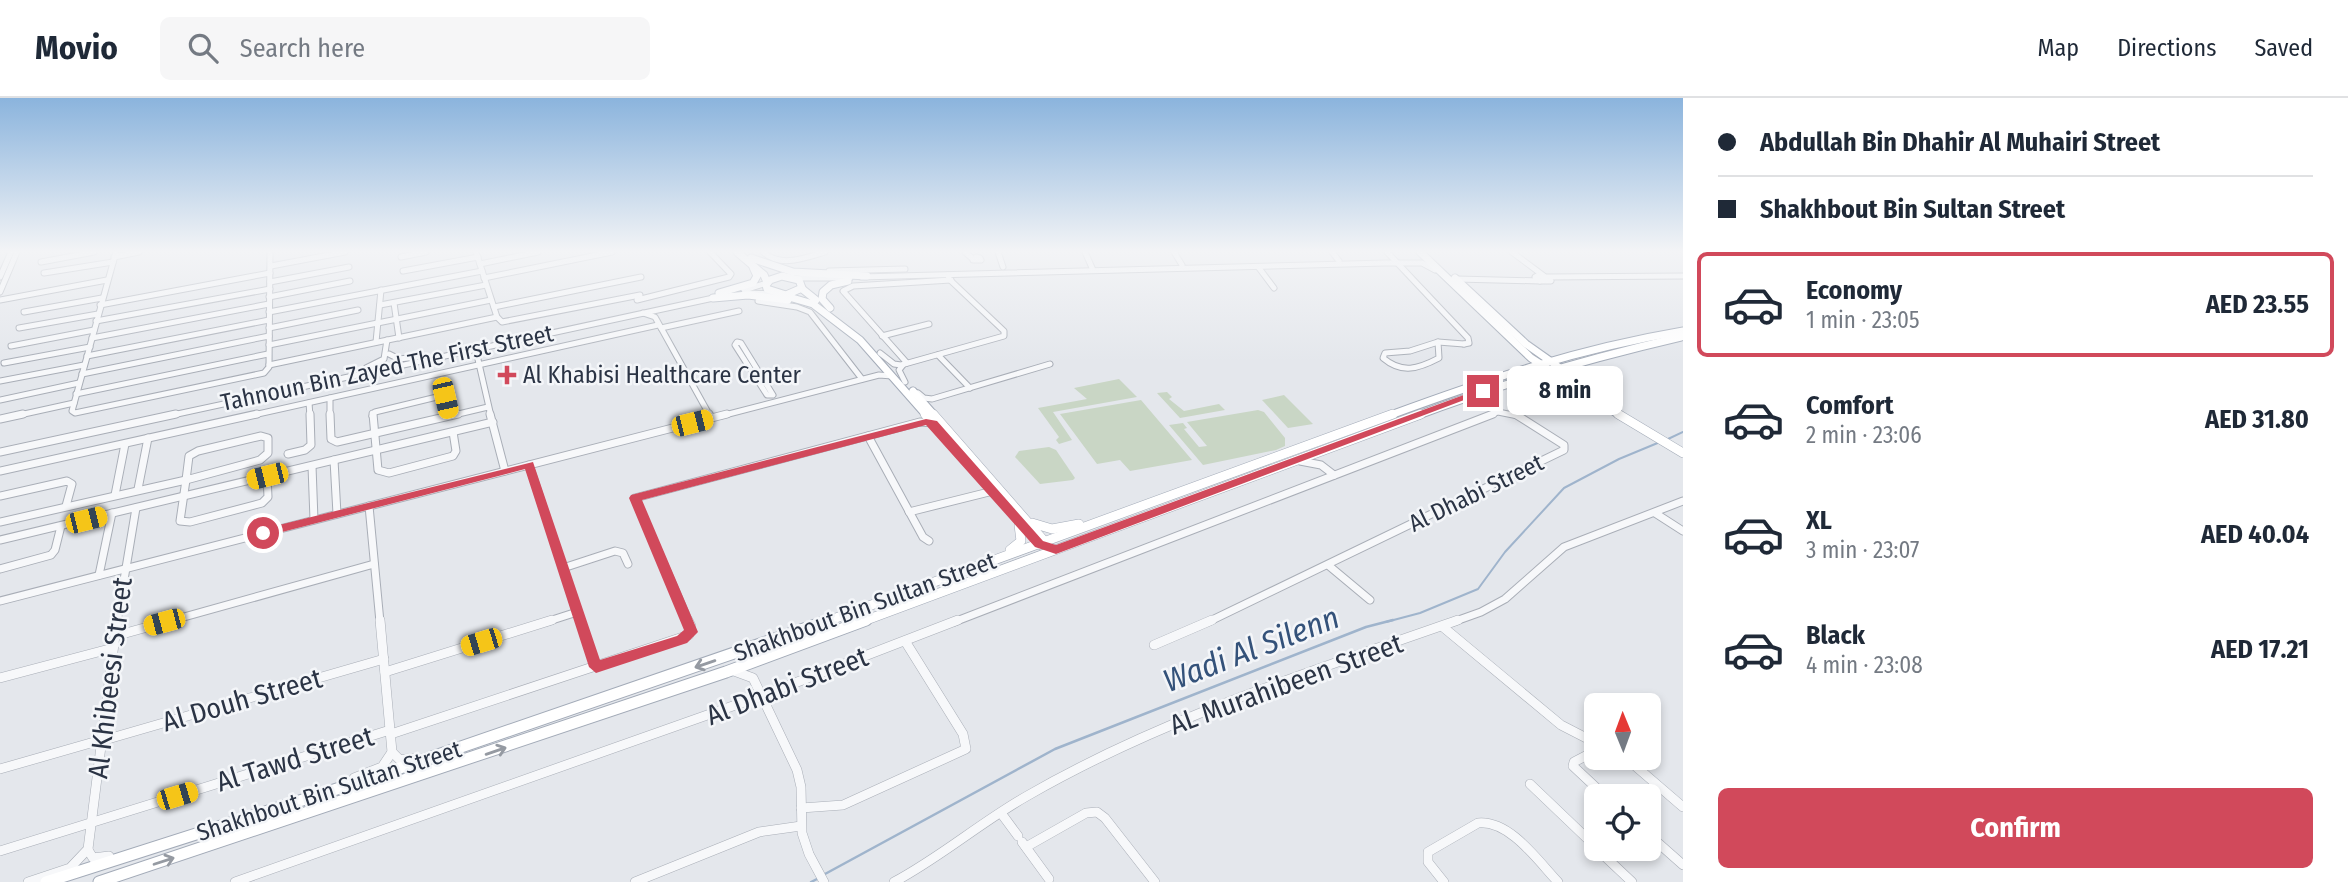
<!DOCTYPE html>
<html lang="en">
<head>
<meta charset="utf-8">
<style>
	:root { --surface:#fff; --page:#f6f6f7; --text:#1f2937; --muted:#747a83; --line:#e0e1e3; --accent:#d1495b }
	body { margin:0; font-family:"Fira Sans Condensed",sans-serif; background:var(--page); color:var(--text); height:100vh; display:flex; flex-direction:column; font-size:26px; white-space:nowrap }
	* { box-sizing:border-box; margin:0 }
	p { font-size:23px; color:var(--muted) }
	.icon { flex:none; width:38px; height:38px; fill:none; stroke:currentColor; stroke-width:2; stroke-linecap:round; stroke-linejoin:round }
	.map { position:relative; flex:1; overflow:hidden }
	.panel { display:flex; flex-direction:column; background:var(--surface); width:665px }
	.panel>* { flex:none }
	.guide { display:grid; align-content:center; height:154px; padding:0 35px; background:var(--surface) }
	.needle { width:46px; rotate:359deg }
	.buttons { position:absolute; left:1584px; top:595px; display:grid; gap:14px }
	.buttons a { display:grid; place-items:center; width:77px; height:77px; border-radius:10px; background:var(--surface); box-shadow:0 4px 10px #0003; font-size:35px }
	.end { position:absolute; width:32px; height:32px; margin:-16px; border:9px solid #d1495b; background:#fff; box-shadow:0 0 0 4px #fff }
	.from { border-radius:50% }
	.bubble { position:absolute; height:49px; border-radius:10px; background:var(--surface); box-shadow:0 4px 10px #0003; font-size:23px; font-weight:700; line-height:49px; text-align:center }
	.car { position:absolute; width:21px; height:42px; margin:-21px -10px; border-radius:9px; box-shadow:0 0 5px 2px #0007; background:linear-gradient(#f5c518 24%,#345 0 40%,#f5c518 0 76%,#345 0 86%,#f5c518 0) }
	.guide b { display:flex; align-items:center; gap:24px; height:66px; font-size:26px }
	.guide b+b { border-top:2px solid var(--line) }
	.guide i { width:18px; height:18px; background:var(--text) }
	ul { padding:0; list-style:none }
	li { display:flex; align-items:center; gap:21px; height:105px; margin:0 14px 10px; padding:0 21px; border:4px solid transparent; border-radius:10px }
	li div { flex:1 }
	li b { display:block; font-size:26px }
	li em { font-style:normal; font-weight:700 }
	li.selected { border-color:var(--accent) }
	li>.icon { width:63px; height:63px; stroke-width:1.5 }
	.button { display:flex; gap:14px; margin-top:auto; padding:14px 35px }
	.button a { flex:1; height:80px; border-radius:10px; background:var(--accent); color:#fff; font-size:28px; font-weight:700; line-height:80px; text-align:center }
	header { display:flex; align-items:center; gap:42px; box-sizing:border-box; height:98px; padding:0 35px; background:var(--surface); border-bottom:2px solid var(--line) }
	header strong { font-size:33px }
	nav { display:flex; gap:38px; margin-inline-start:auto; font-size:24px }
	.search { width:490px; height:63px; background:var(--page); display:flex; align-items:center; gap:18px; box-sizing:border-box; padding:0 24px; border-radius:10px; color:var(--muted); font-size:26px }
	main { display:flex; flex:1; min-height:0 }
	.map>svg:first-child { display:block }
</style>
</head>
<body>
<header>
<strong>Movio</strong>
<div class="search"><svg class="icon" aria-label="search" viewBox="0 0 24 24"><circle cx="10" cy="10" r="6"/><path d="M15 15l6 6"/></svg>Search here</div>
<nav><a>Map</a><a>Directions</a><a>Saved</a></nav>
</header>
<main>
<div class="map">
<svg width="1683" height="784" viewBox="0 0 1683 784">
	<rect width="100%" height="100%" fill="#e4e7ec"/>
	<!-- green -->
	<g fill="#c9d6c5">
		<polygon points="1119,281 1137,299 1053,314 1072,342 1059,346 1056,342 1059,339 1038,310 1087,301 1074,290"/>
		<polygon points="1167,294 1172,299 1169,301 1184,313 1219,306 1225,312 1180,320 1157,295"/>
		<polygon points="1284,297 1313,326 1288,330 1262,302"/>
		<polygon points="1141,302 1192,362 1130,373 1120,362 1097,366 1060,316"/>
		<polygon points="1258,312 1264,314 1285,340 1285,348 1276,352 1203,367 1169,327 1183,325 1187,330 1184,331 1199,349 1207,348 1187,324"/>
		<polygon points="1049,349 1056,352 1075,380 1073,382 1040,386 1015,359 1019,353"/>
	</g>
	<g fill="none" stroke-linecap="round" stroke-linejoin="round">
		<!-- stream-far1 -->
		<g stroke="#9fb4cc" stroke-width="2">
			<polyline points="1668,341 1683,334"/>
			<polyline points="1386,524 1420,515 1478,491 1505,454 1564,390 1619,361 1660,344"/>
		</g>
		<!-- stream -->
		<g stroke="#9fb4cc" stroke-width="2.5">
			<polyline points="825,776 1055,651 1366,529 1393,522"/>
			<polyline points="811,784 817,781"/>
		</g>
		<!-- minor-far2 casing -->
		<g stroke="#a9aeb7" stroke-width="7">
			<g id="minor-far2">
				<polyline points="116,154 72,313 75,315 264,275 269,269 270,154"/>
				<polyline points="476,154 497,219 502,224 640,197"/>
				<path d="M763 154C781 170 804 160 825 154"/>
				<polyline points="965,154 973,161"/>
				<polyline points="998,154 1003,169"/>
				<polyline points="1085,154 1093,172"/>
				<polyline points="1174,154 1182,167"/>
				<polyline points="1332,154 1339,163"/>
				<polyline points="1387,154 1468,240 1469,245 1464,246"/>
				<polyline points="1512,154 1544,178"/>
				<polyline points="114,159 139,154"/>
				<polyline points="401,159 426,154"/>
				<polygon points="976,159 980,160 981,162 973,162"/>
				<polyline points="41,164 94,154"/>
				<polyline points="480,166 538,154"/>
				<polyline points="271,168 345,154"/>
				<polyline points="1259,170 1274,190"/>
				<polyline points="403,173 478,159"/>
				<polyline points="829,173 905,171"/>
				<polyline points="44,175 113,164"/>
				<polygon points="1539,177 1551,183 1540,183 1535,179"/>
				<polyline points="0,179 11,154"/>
				<polyline points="861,179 1385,165 1422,165 1435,172"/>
				<polyline points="1546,179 1683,178"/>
				<polyline points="484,180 612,154"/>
				<polyline points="796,180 850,180"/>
				<polyline points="1457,181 1540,183"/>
				<polyline points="270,184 349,169"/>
				<polyline points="744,192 767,185"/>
				<polyline points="0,194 17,154"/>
				<polyline points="747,195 775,196"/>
				<polyline points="269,199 350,183"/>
				<polyline points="0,202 107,182"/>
				<polyline points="637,202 729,179 731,176 710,154"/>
				<polyline points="758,203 797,209 810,214 862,281"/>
				<polyline points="394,205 399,240"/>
				<polyline points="100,207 270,175"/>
				<polyline points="380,207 486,187"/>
				<polyline points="494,209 641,179"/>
				<polyline points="24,214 102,200"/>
				<polyline points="269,214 482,173"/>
				<polyline points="643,215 655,219 710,318"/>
				<polyline points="96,223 270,191"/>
				<polyline points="19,230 98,216"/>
				<polyline points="269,230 358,212"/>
				<polyline points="661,230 739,213"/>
				<polyline points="882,238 929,226"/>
				<polyline points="92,240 269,206"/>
				<polyline points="376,244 381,192"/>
				<polygon points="737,244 741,245 773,297 767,297 735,247"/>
				<path d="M1438 244 1439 260C1418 271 1402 276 1383 260L1385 255 1410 253Z"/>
				<polyline points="1438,244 1464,246"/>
				<polyline points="269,247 491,202"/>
				<polyline points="11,248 94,232"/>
				<polyline points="484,250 477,257 491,318"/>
				<polyline points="880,255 894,266 901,267 1004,238 1004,233 949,181 948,177"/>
				<polyline points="389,256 399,261 417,259"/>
				<polyline points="938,257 970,290"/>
				<polyline points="87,258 269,222"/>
				<polyline points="4,265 90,249"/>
				<polyline points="907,265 843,193 853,188 951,182"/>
				<polyline points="269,267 497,219"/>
				<polyline points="903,267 899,272 905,284"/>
				<polyline points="366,270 384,261 387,242"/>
				<polyline points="82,276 269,238"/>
				<polyline points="0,283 84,267"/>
				<polyline points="918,295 924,300 932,301 1050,266"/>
				<polyline points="76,296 268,256"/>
				<polyline points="330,300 330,318"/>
				<polyline points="0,302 79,285"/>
				<polyline points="309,305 310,318"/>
				<polyline points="15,318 74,305"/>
				<polyline points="168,318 718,199"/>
				<polyline points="249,318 658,227"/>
				<polyline points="372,318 375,314 441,298 445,300 449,318"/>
				<polyline points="450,318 488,309"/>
				<polyline points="721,318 879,277 892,278"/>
				<polyline points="1488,318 1498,314 1518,318"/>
			</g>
		</g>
		<!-- minor-far1 casing -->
		<g stroke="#a9aeb7" stroke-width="9">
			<g id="minor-far1">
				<polyline points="330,316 331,341 337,344 458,316"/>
				<polyline points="373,316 378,372 389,375 453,358 456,353 453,334"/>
				<polyline points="490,316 505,373"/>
				<polyline points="709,316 711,320"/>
				<polyline points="0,321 23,316"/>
				<polygon points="261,338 268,340 268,355 260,362 186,382 189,358 198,353"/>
				<polyline points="868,338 923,439 929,443"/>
				<polyline points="0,354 176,316"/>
				<polyline points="288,356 305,352 311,347 310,316"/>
				<polyline points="334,362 337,416"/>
				<polyline points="1300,363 1321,367 1334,377"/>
				<polyline points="529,367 581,524"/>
				<polyline points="312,368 314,422"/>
				<polyline points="0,373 257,316"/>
				<polyline points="186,382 180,423 190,424 262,405 268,399 267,378"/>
				<polyline points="138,391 148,340"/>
				<polyline points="115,397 125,346"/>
				<polyline points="0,398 67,383 72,386 66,408"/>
				<polyline points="369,408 380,524"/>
				<polyline points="909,414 993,393"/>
				<polyline points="1655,415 1683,433"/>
				<polyline points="0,424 186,382"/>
				<polyline points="0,442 493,324"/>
				<polyline points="1328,467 1370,502"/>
				<polyline points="563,470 615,453 623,455 628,466"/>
				<polyline points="0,471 51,457 55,452 61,428"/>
				<polyline points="99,477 112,415"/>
				<polyline points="0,503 727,316"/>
				<polyline points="117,524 136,410"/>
				<polyline points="166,524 374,466"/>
				<polyline points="546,524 577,514"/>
				<polyline points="689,524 635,400 920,324 933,325"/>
				<polyline points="954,524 1493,316"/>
				<polyline points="1208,524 1564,352 1564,347 1515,316"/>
				<polyline points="1453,524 1481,514 1505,501 1564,449 1683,403"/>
			</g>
		</g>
		<!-- minor casing -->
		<g stroke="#a9aeb7" stroke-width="10">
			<g id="minor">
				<polyline points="580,522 596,569"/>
				<polyline points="1443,529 1561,627 1596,645"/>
				<polyline points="115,538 173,522"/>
				<polyline points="1154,547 1212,522"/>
				<polyline points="734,573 753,580 797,672 801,689 802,735 809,756 824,784"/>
				<polyline points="385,574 552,522"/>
				<polyline points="0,580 113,550"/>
				<polyline points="391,636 689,537 691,528 688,522"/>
				<polyline points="101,643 384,561"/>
				<polyline points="1595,653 1574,664 1573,668 1605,698"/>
				<polyline points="392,654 400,662 412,660"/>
				<polyline points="1626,660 1683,709"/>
				<polyline points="0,671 101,642"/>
				<polyline points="354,680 382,669 392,654 380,522"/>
				<polyline points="1530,686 1596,749"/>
				<polyline points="801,710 843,707 966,651 963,636 905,543"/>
				<polyline points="1001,715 1018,738"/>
				<polyline points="1648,736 1683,767"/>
				<polyline points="1022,744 1049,781"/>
				<polyline points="1026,749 1086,715 1097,714 1105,720 1155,784"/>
				<polyline points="1597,751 1632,784"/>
				<polyline points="88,752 93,760 109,758"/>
				<polyline points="0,753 390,632"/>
				<polyline points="28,784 70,770 88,751 117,522"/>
				<polyline points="235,784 761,598 958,522"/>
				<polyline points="635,784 759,734 801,728"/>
				<path d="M894 784C941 759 981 724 1027 698 1162 620 1313 573 1458 522"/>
				<path d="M1444 784 1428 764V754L1478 725C1510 722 1538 763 1558 784"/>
			</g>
		</g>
		<!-- major-far2 casing -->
		<g stroke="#a3abb8" stroke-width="9">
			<g id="major-far2">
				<polyline points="737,154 764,177 767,184"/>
				<polyline points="1420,154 1531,260 1621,318"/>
				<polyline points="751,160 793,174 867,178"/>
				<polygon points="782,178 799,182 802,190 786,197 767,191 766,187 770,182"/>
				<polyline points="1455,180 1526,246 1601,299"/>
				<polyline points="801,190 816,202"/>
				<polyline points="719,195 753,185 757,178 753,169"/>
				<polyline points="782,197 813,206 860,242 927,318"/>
				<polyline points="713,200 748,197 788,202"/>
				<polyline points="830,210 822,201 823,194 831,187 848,183"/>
				<polyline points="913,293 935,318"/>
				<path d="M1388 318C1489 281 1577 251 1683 233"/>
				<path d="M1416 318C1503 285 1591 260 1681 239"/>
			</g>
		</g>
		<!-- major-far1 casing -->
		<g stroke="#a3abb8" stroke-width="10">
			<g id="major-far1">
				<polyline points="925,316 1041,447"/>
				<polyline points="933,316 1045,444"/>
				<polyline points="1618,316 1683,355"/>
				<polyline points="1032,425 1052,431 1079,426"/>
				<polyline points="1010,452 1021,443 1019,427"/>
				<polyline points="825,524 1393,316"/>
				<polyline points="861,524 1421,316"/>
			</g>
		</g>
		<!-- major casing -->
		<g stroke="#a3abb8" stroke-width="13">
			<g id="major">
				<polyline points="46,784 368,681 830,522"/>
				<polyline points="99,784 726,574 866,522"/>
			</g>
		</g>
		<!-- minor-far2 -->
		<use href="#minor-far2" stroke="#f7f8fa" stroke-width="5"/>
		<!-- minor-far1 -->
		<use href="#minor-far1" stroke="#f7f8fa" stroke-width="7"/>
		<!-- minor -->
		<use href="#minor" stroke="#f7f8fa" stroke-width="9"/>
		<!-- major-far2 -->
		<use href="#major-far2" stroke="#fff" stroke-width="7"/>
		<!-- major-far1 -->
		<use href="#major-far1" stroke="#fff" stroke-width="9"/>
		<!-- major -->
		<use href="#major" stroke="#fff" stroke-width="11"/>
	</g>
	<!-- one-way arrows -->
	<defs><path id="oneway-shaft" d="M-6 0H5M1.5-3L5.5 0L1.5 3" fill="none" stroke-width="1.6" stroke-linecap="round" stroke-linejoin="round" transform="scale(1.75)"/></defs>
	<g stroke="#959aa2">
		<use href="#oneway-shaft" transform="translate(705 566) rotate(161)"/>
		<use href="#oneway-shaft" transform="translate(496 653) rotate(-19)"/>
		<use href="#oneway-shaft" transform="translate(164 763) rotate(-18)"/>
	</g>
	<!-- sky -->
	<linearGradient id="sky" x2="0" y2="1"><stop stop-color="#8bb4dd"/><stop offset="0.58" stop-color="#f3f4f6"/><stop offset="1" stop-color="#f3f4f6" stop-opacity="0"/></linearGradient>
	<rect width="1683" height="264" fill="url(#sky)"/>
	<!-- route -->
	<polygon fill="#d1495b" points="1480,291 1488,293 1056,456 1035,449 926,327 642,402 698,534 687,545 596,575 589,569 525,371 263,439 257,435 263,431 533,364 600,562 677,538 684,532 629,400 631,397 926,321 937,323 1043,443 1056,447"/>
	<!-- markers -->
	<path fill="#d1495b" stroke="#f4f6f9" stroke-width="2.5" d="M503.5 266.5h7v7h7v7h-7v7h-7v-7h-7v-7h7z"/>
	<g text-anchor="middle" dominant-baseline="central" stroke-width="5" stroke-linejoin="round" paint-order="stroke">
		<!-- street labels -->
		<g font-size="24" fill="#2b3445" stroke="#f4f6f9">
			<text transform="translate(387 270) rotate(-12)">Tahnoun Bin Zayed The First Street</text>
			<text transform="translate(1476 395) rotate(-26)">Al Dhabi Street</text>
			<text transform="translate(865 509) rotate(-20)">Shakhbout Bin Sultan Street</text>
			<text transform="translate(329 693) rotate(-18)">Shakhbout Bin Sultan Street</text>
		</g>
		<!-- poi labels -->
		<g font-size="24" fill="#2b3445" stroke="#f4f6f9" text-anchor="start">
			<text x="523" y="277">Al Khabisi Healthcare Center</text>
		</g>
		<!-- near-street labels -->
		<g font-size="28" fill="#2b3445" stroke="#f4f6f9">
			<text transform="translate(110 580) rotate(-83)">Al Khibeesi Street</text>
			<text transform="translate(1286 586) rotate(-20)">AL Murahibeen Street</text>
			<text transform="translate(787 588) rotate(-21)">Al Dhabi Street</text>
			<text transform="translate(242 602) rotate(-16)">Al Douh Street</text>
			<text transform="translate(295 661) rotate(-17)">Al Tawd Street</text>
		</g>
		<!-- near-water labels -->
		<g font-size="32" font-style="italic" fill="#34527a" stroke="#f4f6f9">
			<text transform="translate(1251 551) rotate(-21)">Wadi Al Silenn</text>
		</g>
	</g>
</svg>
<div class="buttons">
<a><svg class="needle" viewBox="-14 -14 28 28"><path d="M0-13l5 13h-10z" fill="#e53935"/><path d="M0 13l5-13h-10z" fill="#747a83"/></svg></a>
<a><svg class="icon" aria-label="locate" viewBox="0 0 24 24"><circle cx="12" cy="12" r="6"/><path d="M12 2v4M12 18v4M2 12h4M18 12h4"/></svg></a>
</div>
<i class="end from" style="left:263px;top:435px"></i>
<i class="end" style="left:1483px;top:293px"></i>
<div class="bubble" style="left:1507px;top:268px;width:116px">8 min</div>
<i class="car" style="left:445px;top:300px;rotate:167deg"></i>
<i class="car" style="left:692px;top:325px;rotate:76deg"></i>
<i class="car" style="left:267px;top:378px;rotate:256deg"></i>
<i class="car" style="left:86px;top:422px;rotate:76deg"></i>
<i class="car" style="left:164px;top:524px;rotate:255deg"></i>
<i class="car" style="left:481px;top:544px;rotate:253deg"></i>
<i class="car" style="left:177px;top:698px;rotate:73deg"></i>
</div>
<section class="panel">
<div class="guide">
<b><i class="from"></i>Abdullah Bin Dhahir Al Muhairi Street</b>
<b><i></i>Shakhbout Bin Sultan Street</b>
</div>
<ul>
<li class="selected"><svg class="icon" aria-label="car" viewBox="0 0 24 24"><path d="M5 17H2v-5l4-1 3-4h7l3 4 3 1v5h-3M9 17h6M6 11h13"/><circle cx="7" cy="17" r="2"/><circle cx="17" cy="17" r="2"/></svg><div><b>Economy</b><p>1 min · 23:05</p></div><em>AED 23.55</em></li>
<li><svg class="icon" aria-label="car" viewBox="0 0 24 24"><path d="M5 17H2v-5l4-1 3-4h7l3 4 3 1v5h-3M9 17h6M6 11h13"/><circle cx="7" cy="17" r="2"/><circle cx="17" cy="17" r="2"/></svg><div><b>Comfort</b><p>2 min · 23:06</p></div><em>AED 31.80</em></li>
<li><svg class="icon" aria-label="car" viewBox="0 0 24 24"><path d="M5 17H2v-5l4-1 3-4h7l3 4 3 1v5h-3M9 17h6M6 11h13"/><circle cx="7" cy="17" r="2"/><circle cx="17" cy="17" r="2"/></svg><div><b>XL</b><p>3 min · 23:07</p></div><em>AED 40.04</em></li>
<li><svg class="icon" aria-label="car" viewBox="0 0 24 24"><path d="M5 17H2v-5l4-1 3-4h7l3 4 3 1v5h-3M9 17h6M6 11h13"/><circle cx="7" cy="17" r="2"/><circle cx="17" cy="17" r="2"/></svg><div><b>Black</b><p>4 min · 23:08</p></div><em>AED 17.21</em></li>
</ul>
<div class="button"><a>Confirm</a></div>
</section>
</main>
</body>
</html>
